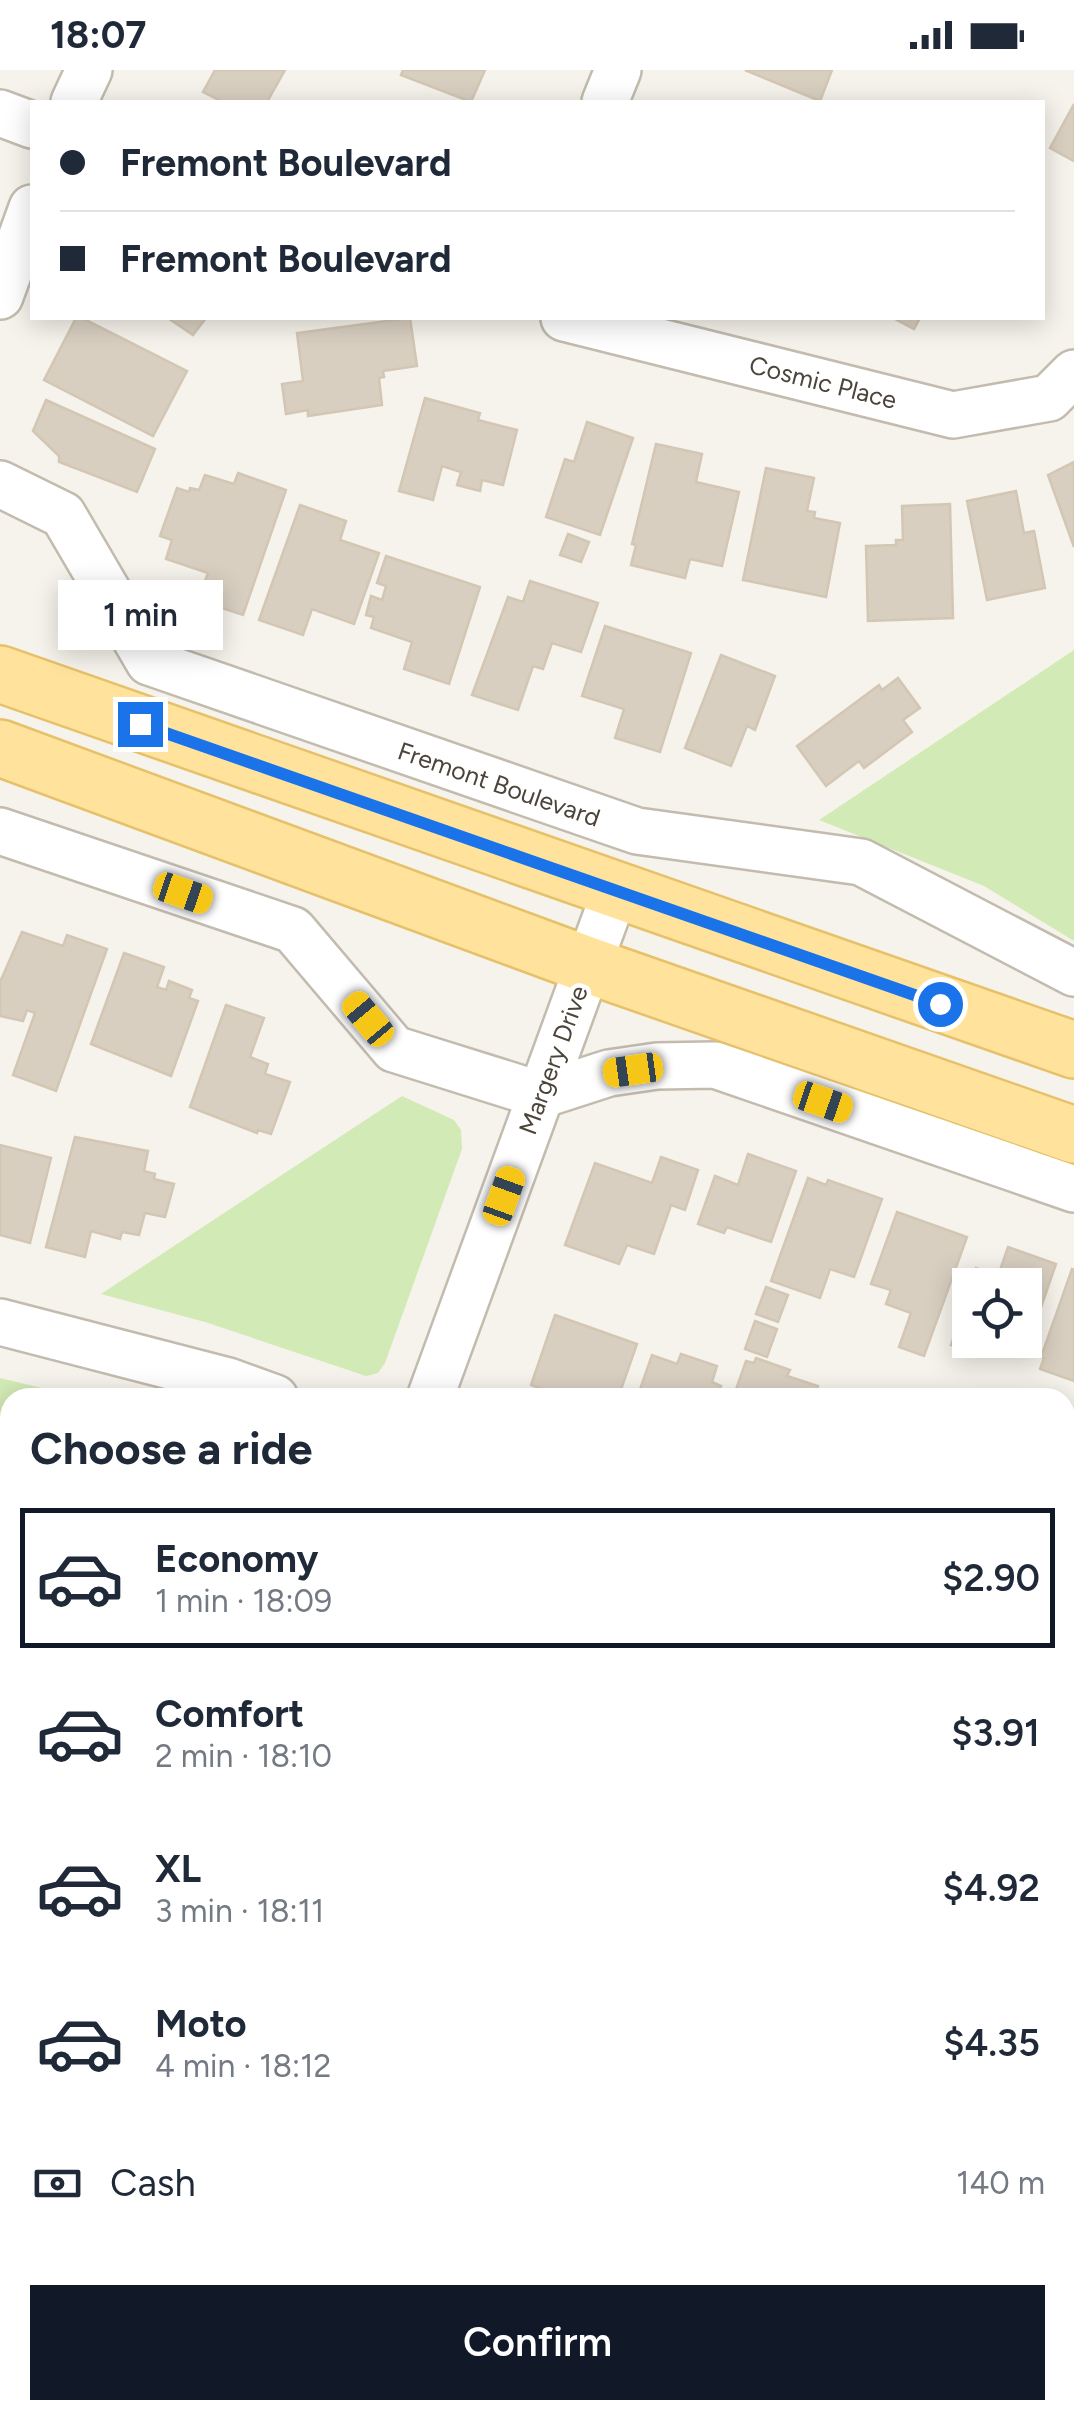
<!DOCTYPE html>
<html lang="en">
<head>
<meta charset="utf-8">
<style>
	:root { --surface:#fff; --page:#f2f2f3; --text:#1f2937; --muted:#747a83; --line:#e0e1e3; --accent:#111827 }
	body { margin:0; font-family:Figtree,sans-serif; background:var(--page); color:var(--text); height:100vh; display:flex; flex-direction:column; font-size:38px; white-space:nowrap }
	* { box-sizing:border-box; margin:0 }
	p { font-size:32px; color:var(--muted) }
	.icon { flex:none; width:55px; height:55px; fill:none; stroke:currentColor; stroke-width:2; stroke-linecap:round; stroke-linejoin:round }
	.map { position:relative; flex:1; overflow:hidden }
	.sheet { position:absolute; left:0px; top:1318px; width:1075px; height:1032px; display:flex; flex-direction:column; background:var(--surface); border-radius:30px 30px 0 0; box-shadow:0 5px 25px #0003 }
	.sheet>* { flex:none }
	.top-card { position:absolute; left:30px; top:30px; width:1015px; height:220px; border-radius:0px; box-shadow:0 5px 25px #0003; display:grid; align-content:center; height:220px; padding:0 30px; background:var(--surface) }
	.tools { position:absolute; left:952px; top:1198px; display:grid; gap:20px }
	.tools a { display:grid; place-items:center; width:90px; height:90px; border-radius:0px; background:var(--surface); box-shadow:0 5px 25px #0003; font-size:50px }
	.end { position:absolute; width:45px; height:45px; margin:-22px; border:12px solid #1a73e8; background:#fff; box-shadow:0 0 0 5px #fff }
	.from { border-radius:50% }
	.bubble { position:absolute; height:70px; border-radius:0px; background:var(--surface); box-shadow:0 5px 25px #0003; font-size:32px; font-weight:600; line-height:70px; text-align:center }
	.car { position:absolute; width:30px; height:60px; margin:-30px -15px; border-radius:12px; box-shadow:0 0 8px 2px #0007; background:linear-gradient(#f5c518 24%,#345 0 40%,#f5c518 0 76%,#345 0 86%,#f5c518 0) }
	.top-card b { display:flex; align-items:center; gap:35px; height:95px; font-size:38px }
	.top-card b+b { border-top:2px solid var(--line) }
	.top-card i { width:25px; height:25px; background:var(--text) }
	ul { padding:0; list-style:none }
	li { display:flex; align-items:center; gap:30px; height:140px; margin:0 20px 15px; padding:0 10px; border:5px solid transparent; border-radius:0px }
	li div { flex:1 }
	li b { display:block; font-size:38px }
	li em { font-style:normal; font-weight:600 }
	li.on { border-color:var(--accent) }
	li>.icon { width:90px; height:90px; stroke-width:1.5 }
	h2 { padding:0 30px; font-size:45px; line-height:120px }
	.pay { display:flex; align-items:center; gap:25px; height:110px; padding:0 30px; font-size:38px }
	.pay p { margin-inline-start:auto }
	.action { display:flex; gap:20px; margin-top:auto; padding:20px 30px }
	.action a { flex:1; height:115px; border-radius:0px; background:var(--accent); color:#fff; font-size:40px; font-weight:600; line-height:115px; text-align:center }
	.status { display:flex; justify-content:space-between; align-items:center; height:70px; padding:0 50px; background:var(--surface); direction:ltr }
	.status svg { height:28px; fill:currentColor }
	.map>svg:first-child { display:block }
</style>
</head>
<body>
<div class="status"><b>18:07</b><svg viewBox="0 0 49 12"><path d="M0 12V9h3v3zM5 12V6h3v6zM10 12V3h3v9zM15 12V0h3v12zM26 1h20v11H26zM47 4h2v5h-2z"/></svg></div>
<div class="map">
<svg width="1074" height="2349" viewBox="0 0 1074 2349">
	<rect width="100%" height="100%" fill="#f6f3ec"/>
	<!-- green -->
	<g fill="#d2eab5">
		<polygon points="1074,580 1074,871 984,816 819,750"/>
		<polygon points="402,1026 454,1050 461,1060 462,1079 385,1293 378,1303 366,1306 205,1252 101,1224"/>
		<polygon points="0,1308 79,1327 10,1328 10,1463 0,1469"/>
	</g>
	<!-- building -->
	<g fill="#d8cfc1" stroke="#d3c7b4" stroke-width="2.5">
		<polygon points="215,0 285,0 267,32 223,32 203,22"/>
		<polygon points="403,0 485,0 471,32 401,5"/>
		<polygon points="745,0 832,0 820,31"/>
		<polygon points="1074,34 1074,91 1050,78"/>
		<polygon points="76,248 82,248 187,301 153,366 44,310"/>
		<polygon points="168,248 206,248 193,265"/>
		<polygon points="410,248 417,296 383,301 384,307 379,308 382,335 308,346 308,340 286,344 282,314 303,311 297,263"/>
		<polygon points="893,248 920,248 914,259"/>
		<polygon points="425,328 480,343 478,350 517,360 503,415 482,410 480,421 457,415 461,402 442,396 433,430 399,421"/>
		<polygon points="46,330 155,379 137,422 59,392 59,386 33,361"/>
		<polygon points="587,352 633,368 600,465 546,447 565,389 574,392"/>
		<polygon points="656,374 702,384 696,412 739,422 722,496 690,489 685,508 631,495 636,475 632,474"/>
		<polygon points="1074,392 1074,477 1048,405"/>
		<polygon points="766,398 814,408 807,441 815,442 814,448 840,453 826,527 743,510"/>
		<polygon points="238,403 286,420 243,545 198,530 208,503 166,489 172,470 160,466 177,418 189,422 190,418 199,420 205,405 234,414"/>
		<polygon points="1016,421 1024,463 1034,461 1045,518 987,530 967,431"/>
		<polygon points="950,434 953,548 868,551 866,476 896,475 896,470 903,470 902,436"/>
		<polygon points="300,435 346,451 340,470 379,483 354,554 312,539 303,565 259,550"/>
		<polygon points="568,464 589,472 581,492 560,485"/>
		<polygon points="386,486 480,517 449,614 404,599 412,572 371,558 374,547 366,545 371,526 382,530 386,516 377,513"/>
		<polygon points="530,511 598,533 581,582 552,573 543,599 533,596 518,640 472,625 508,527 523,532"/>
		<polygon points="605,556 691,583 660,682 615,668 624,639 582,626"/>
		<polygon points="721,585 775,606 755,660 747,656 731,696 685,678"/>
		<polygon points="898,608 920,638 903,650 912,662 864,698 859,691 826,716 797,676 879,615 882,620"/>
		<polygon points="22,862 63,876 67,865 107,879 56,1021 13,1005 35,943 27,940 23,951 0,946 0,912"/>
		<polygon points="124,883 164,897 157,917 166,920 169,911 192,920 189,928 198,931 171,1006 91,974"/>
		<polygon points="226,935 264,948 250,987 268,994 265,1004 290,1012 271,1064 258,1060 257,1063 190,1037"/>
		<polygon points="75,1067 148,1081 144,1101 155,1104 154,1109 174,1114 165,1147 145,1143 139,1165 122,1162 120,1169 91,1161 85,1187 46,1177"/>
		<polygon points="0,1075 51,1088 30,1173 0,1165"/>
		<polygon points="748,1084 796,1101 771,1172 727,1157 724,1163 698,1154 715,1106 738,1115"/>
		<polygon points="661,1087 698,1100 685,1140 671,1135 654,1184 627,1175 619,1194 565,1175 595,1093 652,1113"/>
		<polygon points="808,1108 826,1115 828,1110 882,1129 854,1207 830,1199 820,1228 771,1211"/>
		<polygon points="897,1142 967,1167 924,1286 899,1277 911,1243 886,1234 891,1220 871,1214"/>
		<polygon points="1008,1177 1056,1194 1031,1266 1025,1264 1025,1215 970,1215 970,1251 958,1247 976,1198 998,1206"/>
		<polygon points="1072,1199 1074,1200 1074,1311 1040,1299 1044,1288 1041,1287"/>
		<polygon points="766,1217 788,1225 778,1252 756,1244"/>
		<polygon points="555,1245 637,1274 618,1328 567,1328 531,1315"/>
		<polygon points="755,1251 777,1259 767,1287 745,1279"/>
		<polygon points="960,1251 970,1254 970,1270 977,1270 973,1282 951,1275"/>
		<polygon points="681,1284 717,1296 712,1312 721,1316 717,1328 637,1328 652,1285 677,1294"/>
		<polygon points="756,1288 790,1300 787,1306 818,1316 814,1328 733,1328 746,1291 754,1293"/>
		<polygon points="10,1482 10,1640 0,1625 0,1489"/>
		<polygon points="1065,1696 1074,1699 1074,1768 1065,1765"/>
		<polygon points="1065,1795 1074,1798 1074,1889 1065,1886"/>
		<rect x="0" y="2219" width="10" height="95"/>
		<polygon points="136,2340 174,2340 151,2349 140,2349"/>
		<polygon points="344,2340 431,2340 428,2349 370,2349"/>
		<polygon points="623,2340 723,2340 720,2349 649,2349"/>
		<polygon points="834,2340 889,2340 886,2349 815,2349 818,2342 832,2346"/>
	</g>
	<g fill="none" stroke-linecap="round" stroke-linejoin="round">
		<!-- minor casing -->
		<g stroke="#c2bbae" stroke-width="50">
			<g id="minor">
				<polyline points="74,32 89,0"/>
				<polyline points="605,32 618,0"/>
				<polyline points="0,43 32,55"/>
				<polyline points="0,226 32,138"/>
				<polyline points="564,248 953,345 1049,328 1074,303"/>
				<polyline points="0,414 63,445 149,592 637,761 861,792 1074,903"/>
				<polyline points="0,761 293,860 394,979 541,1025 609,1003 657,996 715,995 1074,1119"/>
				<polyline points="0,1252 228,1311 275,1328"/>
				<polyline points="430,1328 615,822"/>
				<polyline points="1065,1611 1074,1614"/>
				<polyline points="0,1758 10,1751"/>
				<polyline points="0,1974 10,1989"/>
				<polyline points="1065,2179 1074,2154"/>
				<polyline points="515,2349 518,2340"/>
				<polyline points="1005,2349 1008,2340"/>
			</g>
		</g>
		<!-- major casing -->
		<g stroke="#e6c16a" stroke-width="60">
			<g id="major">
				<polyline points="0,604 1074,980"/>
				<polyline points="0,678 588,895 1074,1065"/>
			</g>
		</g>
		<!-- minor -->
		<use href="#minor" stroke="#fff" stroke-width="45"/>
		<!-- major -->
		<use href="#major" stroke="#ffe39c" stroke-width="55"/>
	</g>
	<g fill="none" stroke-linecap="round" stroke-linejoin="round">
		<!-- route -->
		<polyline stroke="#1a73e8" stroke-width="12" points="140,654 940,934"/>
	</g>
	<g text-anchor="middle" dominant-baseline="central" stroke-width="9" stroke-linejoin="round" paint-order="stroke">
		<!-- street labels -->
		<g font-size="25" fill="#4b4439" stroke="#fff">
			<text transform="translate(823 312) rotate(14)">Cosmic Place</text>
			<text transform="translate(499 714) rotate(19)">Fremont Boulevard</text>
			<text transform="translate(553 990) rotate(-70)">Margery Drive</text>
		</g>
	</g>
</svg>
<div class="tools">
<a><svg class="icon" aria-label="locate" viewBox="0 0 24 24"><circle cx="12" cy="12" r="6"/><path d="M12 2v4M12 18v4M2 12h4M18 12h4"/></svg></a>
</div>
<i class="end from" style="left:940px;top:934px"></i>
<i class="end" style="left:140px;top:654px"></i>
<div class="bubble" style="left:58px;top:510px;width:165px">1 min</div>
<i class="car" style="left:183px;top:823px;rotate:109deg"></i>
<i class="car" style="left:368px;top:949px;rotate:320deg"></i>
<i class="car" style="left:633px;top:1000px;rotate:262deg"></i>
<i class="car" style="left:823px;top:1032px;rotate:109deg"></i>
<i class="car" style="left:504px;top:1126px;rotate:20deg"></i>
<div class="top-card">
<b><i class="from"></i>Fremont Boulevard</b>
<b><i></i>Fremont Boulevard</b>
</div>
<section class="sheet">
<h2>Choose a ride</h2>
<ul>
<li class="on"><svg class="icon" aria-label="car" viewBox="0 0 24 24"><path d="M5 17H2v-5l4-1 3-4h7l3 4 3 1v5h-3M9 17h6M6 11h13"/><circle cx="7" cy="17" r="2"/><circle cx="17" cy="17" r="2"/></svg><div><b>Economy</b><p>1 min · 18:09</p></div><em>$2.90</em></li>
<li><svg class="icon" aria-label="car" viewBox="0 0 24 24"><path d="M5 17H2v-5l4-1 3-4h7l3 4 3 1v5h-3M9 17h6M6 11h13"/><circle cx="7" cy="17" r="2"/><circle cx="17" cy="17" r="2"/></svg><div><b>Comfort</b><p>2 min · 18:10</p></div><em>$3.91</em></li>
<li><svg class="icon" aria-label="car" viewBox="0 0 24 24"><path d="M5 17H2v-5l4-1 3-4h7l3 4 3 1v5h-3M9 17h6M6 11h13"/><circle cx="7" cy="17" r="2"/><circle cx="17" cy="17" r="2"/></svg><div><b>XL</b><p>3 min · 18:11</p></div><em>$4.92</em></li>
<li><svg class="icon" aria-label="car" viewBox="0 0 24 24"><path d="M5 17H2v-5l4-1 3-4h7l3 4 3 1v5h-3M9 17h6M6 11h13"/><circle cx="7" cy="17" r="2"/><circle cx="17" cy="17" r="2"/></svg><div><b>Moto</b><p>4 min · 18:12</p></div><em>$4.35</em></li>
</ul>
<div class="pay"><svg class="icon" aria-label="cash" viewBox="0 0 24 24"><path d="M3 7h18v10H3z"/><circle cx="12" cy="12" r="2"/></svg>Cash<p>140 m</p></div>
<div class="action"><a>Confirm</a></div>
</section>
</div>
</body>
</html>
